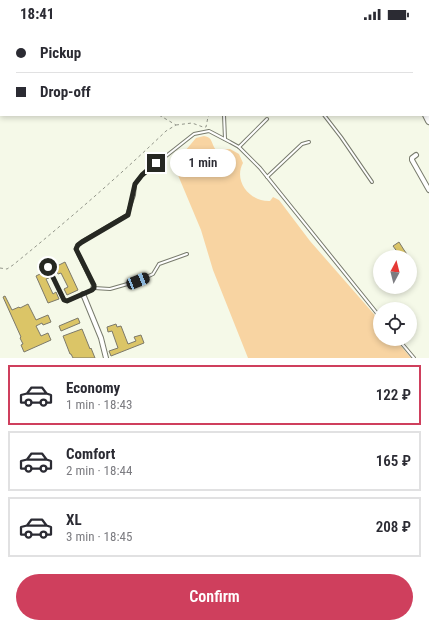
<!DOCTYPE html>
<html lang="en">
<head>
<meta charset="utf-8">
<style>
	:root { --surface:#fff; --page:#f2f2f3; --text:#2b2b33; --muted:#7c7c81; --line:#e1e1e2; --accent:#cf3f5d }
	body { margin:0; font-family:"Roboto Condensed",sans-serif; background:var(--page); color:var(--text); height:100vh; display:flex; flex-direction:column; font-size:15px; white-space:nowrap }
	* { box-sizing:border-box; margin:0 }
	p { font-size:13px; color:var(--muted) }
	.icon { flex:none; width:22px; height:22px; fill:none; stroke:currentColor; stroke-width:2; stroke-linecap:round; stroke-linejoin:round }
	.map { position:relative; height:330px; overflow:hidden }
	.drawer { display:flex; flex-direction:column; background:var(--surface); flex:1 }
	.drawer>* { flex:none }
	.banner { position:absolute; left:0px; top:0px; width:429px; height:88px; box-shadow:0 2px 6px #0003; display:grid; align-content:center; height:88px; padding:0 16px; background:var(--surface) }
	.needle { width:26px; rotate:7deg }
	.controls { position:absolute; left:373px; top:222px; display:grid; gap:8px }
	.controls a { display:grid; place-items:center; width:44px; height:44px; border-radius:50%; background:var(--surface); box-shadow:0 2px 6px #0003; font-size:20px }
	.end { position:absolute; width:18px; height:18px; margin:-9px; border:5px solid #262822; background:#fff; box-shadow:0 0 0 2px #fff }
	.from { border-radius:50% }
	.bubble { position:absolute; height:28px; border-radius:14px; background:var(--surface); box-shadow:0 2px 6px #0003; font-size:13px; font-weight:600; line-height:28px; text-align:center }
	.car { position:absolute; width:12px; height:24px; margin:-12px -6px; border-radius:5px; box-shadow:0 0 3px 1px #0007; background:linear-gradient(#222 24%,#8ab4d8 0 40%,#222 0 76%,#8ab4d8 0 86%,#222 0) }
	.banner b { display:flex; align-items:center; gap:14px; height:38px; font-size:15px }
	.banner b+b { border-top:1px solid var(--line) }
	.banner i { width:10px; height:10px; background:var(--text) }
	ul { padding:7px 0 0; list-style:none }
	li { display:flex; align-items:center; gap:12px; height:60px; margin:0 8px 6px; padding:0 8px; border:2px solid var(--line); border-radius:0px }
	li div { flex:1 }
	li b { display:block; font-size:15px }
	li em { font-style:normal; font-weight:600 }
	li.active { border-color:var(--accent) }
	li>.icon { width:36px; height:36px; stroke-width:1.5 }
	.action { display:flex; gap:8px; margin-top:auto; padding:8px 16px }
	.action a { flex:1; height:46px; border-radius:24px; background:var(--accent); color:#fff; font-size:16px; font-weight:600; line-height:46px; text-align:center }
	.status { display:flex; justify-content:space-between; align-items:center; height:28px; padding:0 20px; background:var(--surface); direction:ltr }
	.status svg { height:11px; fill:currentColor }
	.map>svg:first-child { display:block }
</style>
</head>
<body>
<div class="status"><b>18:41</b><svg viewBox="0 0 49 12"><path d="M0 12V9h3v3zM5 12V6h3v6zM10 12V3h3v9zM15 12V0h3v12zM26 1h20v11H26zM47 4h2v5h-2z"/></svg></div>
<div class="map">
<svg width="429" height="330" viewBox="0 0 429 330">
	<rect width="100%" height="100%" fill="#f5f9e8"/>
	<!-- green -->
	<path fill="#f8d4a2" d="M204 108C213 109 211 116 216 122L230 121 239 126 243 135C233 153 250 174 270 173L273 169 279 172 310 213 380 293V311H395L411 330H248L213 242 201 202 175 140V135L177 130 185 123 196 110Z"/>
	<!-- building -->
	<g fill="#dbc567" stroke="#7c796a">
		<polygon points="399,214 404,222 409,229 401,229 393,218"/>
		<polygon points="65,234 78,262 67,267 64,261 68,259 61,245 58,246 55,239"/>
		<polygon points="46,243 49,250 46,251 53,266 56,264 59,271 48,275 36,248"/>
		<polygon points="5,268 12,282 19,279 20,280 28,276 36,292 48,287 51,294 43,297 42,295 36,298 41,308 48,305 51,312 24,324 21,317 23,316 20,310 21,309 3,269"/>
		<polygon points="78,290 80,295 61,303 59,298"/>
		<polygon points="116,296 117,299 121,298 128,316 136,313 134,309 141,307 144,315 111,328 109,323 118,320 112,303 108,304 107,299"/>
		<polygon points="82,301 90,321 91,320 95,330 73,330 71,326 70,326 63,308"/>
	</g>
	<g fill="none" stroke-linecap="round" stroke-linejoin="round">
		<!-- lane casing -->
		<g stroke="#787b6d" stroke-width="4">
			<g id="lane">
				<polyline points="224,87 225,111"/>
				<polyline points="324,87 341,109 372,154"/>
				<polyline points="239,119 267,91"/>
				<polyline points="267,149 302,116 309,114"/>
				<polyline points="48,239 64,272 67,273 92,262 93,257 76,221 77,217 81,214 127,187 134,167 135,156 142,147 194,106 209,103 230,114 239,119 260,140 380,289"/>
				<polyline points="94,260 110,261 138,253 153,246 159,236 187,226"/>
				<polyline points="398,311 414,330"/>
			</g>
		</g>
		<!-- street casing -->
		<g stroke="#787b6d" stroke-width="6">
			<g id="street">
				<polyline points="409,0 409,1"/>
				<polyline points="428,31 429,31"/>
				<polyline points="416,127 412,130 412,132 429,162"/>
				<polyline points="83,266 101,310 106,330"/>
			</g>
		</g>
		<!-- secondary casing -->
		<g stroke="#787b6d" stroke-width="8">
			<g id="secondary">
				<polyline points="380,0 380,1"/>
				<polyline points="426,87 429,93"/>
			</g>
		</g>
		<!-- path -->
		<g stroke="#93968a" stroke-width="1" stroke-dasharray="3 3" stroke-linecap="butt">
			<polyline points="86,0 87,1"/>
			<polyline points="306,1 308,0"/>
			<polyline points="176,97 192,95 203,99 206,99 208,89 210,87"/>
			<path d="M0 240 7 241 13 237C66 194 117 150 166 103L176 97 159 87"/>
		</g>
		<!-- lane -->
		<use href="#lane" stroke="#fff" stroke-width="2"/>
		<!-- street -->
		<use href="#street" stroke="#fff" stroke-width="4"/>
		<!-- secondary -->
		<use href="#secondary" stroke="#fff" stroke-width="6"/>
	</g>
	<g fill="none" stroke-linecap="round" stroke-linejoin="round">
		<!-- route -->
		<polyline stroke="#262822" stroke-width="5" points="48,239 64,272 67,273 92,262 94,260 94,257 76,221 78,217 82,214 128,187 135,156 142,147 156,135"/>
	</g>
</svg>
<div class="controls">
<a><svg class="needle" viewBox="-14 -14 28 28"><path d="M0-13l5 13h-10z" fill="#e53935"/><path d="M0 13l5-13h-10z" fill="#7c7c81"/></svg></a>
<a><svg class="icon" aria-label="locate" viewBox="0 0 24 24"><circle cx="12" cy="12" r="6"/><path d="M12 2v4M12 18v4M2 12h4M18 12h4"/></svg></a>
</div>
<i class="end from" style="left:48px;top:239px"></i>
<i class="end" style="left:156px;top:135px"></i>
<div class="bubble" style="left:170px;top:121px;width:66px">1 min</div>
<i class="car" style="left:138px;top:253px;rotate:68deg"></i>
<div class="banner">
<b><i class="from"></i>Pickup</b>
<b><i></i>Drop-off</b>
</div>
</div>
<section class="drawer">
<ul>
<li class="active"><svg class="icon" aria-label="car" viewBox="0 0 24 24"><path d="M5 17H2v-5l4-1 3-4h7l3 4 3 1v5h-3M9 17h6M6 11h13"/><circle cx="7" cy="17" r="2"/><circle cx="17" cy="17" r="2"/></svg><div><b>Economy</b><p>1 min · 18:43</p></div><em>122 ₽</em></li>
<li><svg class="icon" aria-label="car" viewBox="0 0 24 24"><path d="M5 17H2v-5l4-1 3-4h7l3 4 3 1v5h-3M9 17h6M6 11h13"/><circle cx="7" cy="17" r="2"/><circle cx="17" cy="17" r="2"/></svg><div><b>Comfort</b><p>2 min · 18:44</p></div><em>165 ₽</em></li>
<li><svg class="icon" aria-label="car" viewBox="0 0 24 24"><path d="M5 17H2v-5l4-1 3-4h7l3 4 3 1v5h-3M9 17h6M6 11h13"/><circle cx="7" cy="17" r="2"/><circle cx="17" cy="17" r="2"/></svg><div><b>XL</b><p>3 min · 18:45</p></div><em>208 ₽</em></li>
</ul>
<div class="action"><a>Confirm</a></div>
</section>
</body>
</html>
